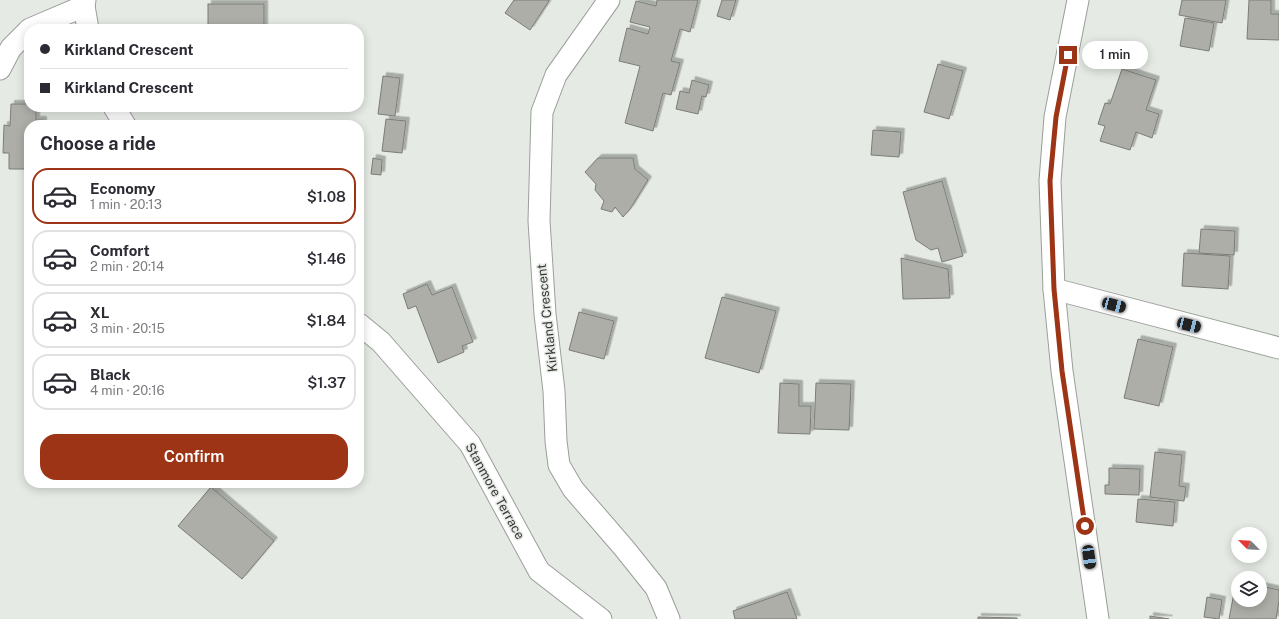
<!DOCTYPE html>
<html lang="en">
<head>
<meta charset="utf-8">
<style>
	:root { --surface:#fff; --page:#f7f7f7; --text:#2b2b33; --muted:#7c7c81; --line:#e1e1e2; --accent:#9c3415 }
	body { margin:0; font-family:"Public Sans",sans-serif; background:var(--page); color:var(--text); height:100vh; display:flex; flex-direction:column; font-size:15px; white-space:nowrap }
	* { box-sizing:border-box; margin:0 }
	p { font-size:13px; color:var(--muted) }
	.icon { flex:none; width:22px; height:22px; fill:none; stroke:currentColor; stroke-width:2; stroke-linecap:round; stroke-linejoin:round }
	.map { position:relative; flex:1; overflow:hidden }
	.panel { position:absolute; left:24px; top:120px; width:340px; height:368px; display:flex; flex-direction:column; background:var(--surface); border-radius:16px; box-shadow:0 2px 10px #0003 }
	.panel>* { flex:none }
	.top-card { position:absolute; left:24px; top:24px; width:340px; height:88px; border-radius:16px; box-shadow:0 2px 10px #0003; display:grid; align-content:center; height:88px; padding:0 16px; background:var(--surface) }
	.needle { width:26px; rotate:294deg }
	.controls { position:absolute; left:1231px; top:527px; display:grid; gap:8px }
	.controls a { display:grid; place-items:center; width:36px; height:36px; border-radius:50%; background:var(--surface); box-shadow:0 2px 10px #0003; font-size:20px }
	.end { position:absolute; width:18px; height:18px; margin:-9px; border:5px solid #9c3415; background:#fff; box-shadow:0 0 0 2px #fff }
	.from { border-radius:50% }
	.bubble { position:absolute; height:28px; border-radius:14px; background:var(--surface); box-shadow:0 2px 10px #0003; font-size:13px; font-weight:600; line-height:28px; text-align:center }
	.car { position:absolute; width:12px; height:24px; margin:-12px -6px; border-radius:5px; box-shadow:0 0 3px 1px #0007; background:linear-gradient(#222 24%,#8ab4d8 0 40%,#222 0 76%,#8ab4d8 0 86%,#222 0) }
	.top-card b { display:flex; align-items:center; gap:14px; height:38px; font-size:15px }
	.top-card b+b { border-top:1px solid var(--line) }
	.top-card i { width:10px; height:10px; background:var(--text) }
	ul { padding:0; list-style:none }
	li { display:flex; align-items:center; gap:12px; height:56px; margin:0 8px 6px; padding:0 8px; border:2px solid var(--line); border-radius:16px }
	li div { flex:1 }
	li b { display:block; font-size:15px }
	li em { font-style:normal; font-weight:600 }
	li.active { border-color:var(--accent) }
	li>.icon { width:36px; height:36px; stroke-width:1.5 }
	h2 { padding:0 16px; font-size:18px; line-height:48px }
	.action { display:flex; gap:8px; margin-top:auto; padding:8px 16px }
	.action a { flex:1; height:46px; border-radius:16px; background:var(--accent); color:#fff; font-size:16px; font-weight:600; line-height:46px; text-align:center }
	.map>svg:first-child { display:block }
</style>
</head>
<body>
<div class="map">
<svg width="1279" height="619" viewBox="0 0 1279 619">
	<defs>
		<filter id="shadow"><feDropShadow dx="3.5" dy="-3.5" stdDeviation="0" flood-color="#0004"/></filter>
	</defs>
	<rect width="100%" height="100%" fill="#e5eae4"/>
	<!-- building -->
	<g fill="#adaea8" stroke="#7b7d76" filter="url(#shadow)">
		<polygon points="514,0 548,0 549,1 530,30 505,13"/>
		<polygon points="657,0 698,0 690,32 680,29 671,61 680,63 671,95 663,93 653,131 625,123 640,66 619,61 627,28 648,34 650,27 630,22 636,1 656,6"/>
		<polygon points="722,0 736,0 730,20 717,16"/>
		<polygon points="1182,0 1226,0 1222,23 1179,15"/>
		<polygon points="1249,0 1271,0 1271,14 1279,14 1279,40 1247,39"/>
		<rect x="208" y="4" width="56" height="25"/>
		<polygon points="1185,18 1214,23 1209,51 1180,46"/>
		<polygon points="938,64 963,71 949,119 924,112"/>
		<polygon points="1122,69 1156,80 1146,110 1159,114 1152,138 1136,132 1130,150 1100,141 1105,126 1098,124 1105,103 1110,104"/>
		<polygon points="383,76 400,78 395,116 378,114"/>
		<polygon points="692,80 709,85 706,97 702,96 698,114 676,109 680,91 689,93"/>
		<polygon points="28,94 29,94 29,107 36,107 36,120 43,120 43,125 29,125 29,169 9,169 9,153 3,153 4,125 10,126 11,104 29,104"/>
		<polygon points="386,119 406,121 402,153 382,151"/>
		<polygon points="873,130 901,132 899,157 871,155"/>
		<polygon points="373,158 382,160 381,175 371,174"/>
		<polygon points="598,158 633,158 635,169 648,180 630,209 623,217 615,207 612,212 601,209 604,201 595,190 596,184 585,172"/>
		<polygon points="942,181 963,256 942,262 938,248 931,250 916,240 903,192"/>
		<polygon points="1201,229 1235,231 1234,255 1199,253"/>
		<polygon points="1184,253 1230,256 1228,289 1182,286"/>
		<polygon points="901,258 948,269 950,298 903,299"/>
		<polygon points="427,284 432,295 452,287 473,342 462,346 464,352 438,363 416,306 408,309 403,294"/>
		<polygon points="722,297 776,311 759,373 705,358"/>
		<polygon points="579,312 614,321 604,359 569,350"/>
		<polygon points="1138,339 1173,347 1159,406 1124,398"/>
		<polygon points="780,383 799,384 799,406 811,406 810,434 778,433"/>
		<polygon points="816,383 851,384 849,430 814,429"/>
		<polygon points="1155,452 1182,455 1179,486 1186,487 1184,501 1150,497"/>
		<polygon points="1109,468 1140,469 1139,495 1105,494 1105,485 1109,485"/>
		<polygon points="211,487 274,541 242,579 178,526"/>
		<polygon points="1138,499 1175,502 1173,526 1136,522"/>
		<polygon points="1236,582 1238,582 1238,600 1260,600 1260,586 1279,590 1279,601 1276,619 1229,619"/>
		<polygon points="787,592 797,619 735,619 733,611"/>
		<polygon points="1207,597 1222,600 1219,619 1204,617"/>
		<polygon points="1150,616 1169,619 1150,619"/>
		<polygon points="978,617 1017,618 1017,619 978,619"/>
	</g>
	<g fill="none" stroke-linecap="round" stroke-linejoin="round">
		<!-- street casing -->
		<g stroke="#9a9f99" stroke-width="23">
			<g id="street">
				<polyline points="85,0 84,6 88,29"/>
				<polyline points="609,0 556,75 542,112 539,221 545,314 554,391 556,441 559,465 573,489 624,548 656,588 669,619"/>
				<polyline points="1078,0 1055,117 1050,181 1054,289 1062,371 1098,619"/>
				<polyline points="30,29 84,6"/>
				<polyline points="0,69 11,48 29,30"/>
				<polyline points="114,107 125,125"/>
				<polyline points="1054,289 1279,348"/>
				<polyline points="359,324 381,342 470,444 539,571 601,619"/>
			</g>
		</g>
		<!-- street -->
		<use href="#street" stroke="#fff" stroke-width="21"/>
	</g>
	<g fill="none" stroke-linecap="round" stroke-linejoin="round">
		<!-- route -->
		<polyline stroke="#9c3415" stroke-width="5" points="1068,55 1056,117 1050,181 1054,289 1062,371 1085,526"/>
	</g>
	<g text-anchor="middle" dominant-baseline="central" stroke-width="3" stroke-linejoin="round" paint-order="stroke">
		<!-- street labels -->
		<g font-size="13" fill="#373936" stroke="#e5eae4">
			<text transform="translate(547 318) rotate(-96)">Kirkland Crescent</text>
			<text transform="translate(495 491) rotate(61)">Stanmore Terrace</text>
		</g>
	</g>
</svg>
<div class="controls">
<a><svg class="needle" viewBox="-14 -14 28 28"><path d="M0-13l5 13h-10z" fill="#e53935"/><path d="M0 13l5-13h-10z" fill="#7c7c81"/></svg></a>
<a><svg class="icon" aria-label="layers" viewBox="0 0 24 24"><path d="M12 4l9 5-9 5-9-5zM3 14l9 5 9-5"/></svg></a>
</div>
<i class="end from" style="left:1085px;top:526px"></i>
<i class="end" style="left:1068px;top:55px"></i>
<div class="bubble" style="left:1082px;top:41px;width:66px">1 min</div>
<i class="car" style="left:1114px;top:305px;rotate:105deg"></i>
<i class="car" style="left:1189px;top:325px;rotate:104deg"></i>
<i class="car" style="left:1089px;top:557px;rotate:172deg"></i>
<div class="top-card">
<b><i class="from"></i>Kirkland Crescent</b>
<b><i></i>Kirkland Crescent</b>
</div>
<section class="panel">
<h2>Choose a ride</h2>
<ul>
<li class="active"><svg class="icon" aria-label="car" viewBox="0 0 24 24"><path d="M5 17H2v-5l4-1 3-4h7l3 4 3 1v5h-3M9 17h6M6 11h13"/><circle cx="7" cy="17" r="2"/><circle cx="17" cy="17" r="2"/></svg><div><b>Economy</b><p>1 min · 20:13</p></div><em>$1.08</em></li>
<li><svg class="icon" aria-label="car" viewBox="0 0 24 24"><path d="M5 17H2v-5l4-1 3-4h7l3 4 3 1v5h-3M9 17h6M6 11h13"/><circle cx="7" cy="17" r="2"/><circle cx="17" cy="17" r="2"/></svg><div><b>Comfort</b><p>2 min · 20:14</p></div><em>$1.46</em></li>
<li><svg class="icon" aria-label="car" viewBox="0 0 24 24"><path d="M5 17H2v-5l4-1 3-4h7l3 4 3 1v5h-3M9 17h6M6 11h13"/><circle cx="7" cy="17" r="2"/><circle cx="17" cy="17" r="2"/></svg><div><b>XL</b><p>3 min · 20:15</p></div><em>$1.84</em></li>
<li><svg class="icon" aria-label="car" viewBox="0 0 24 24"><path d="M5 17H2v-5l4-1 3-4h7l3 4 3 1v5h-3M9 17h6M6 11h13"/><circle cx="7" cy="17" r="2"/><circle cx="17" cy="17" r="2"/></svg><div><b>Black</b><p>4 min · 20:16</p></div><em>$1.37</em></li>
</ul>
<div class="action"><a>Confirm</a></div>
</section>
</div>
</body>
</html>
